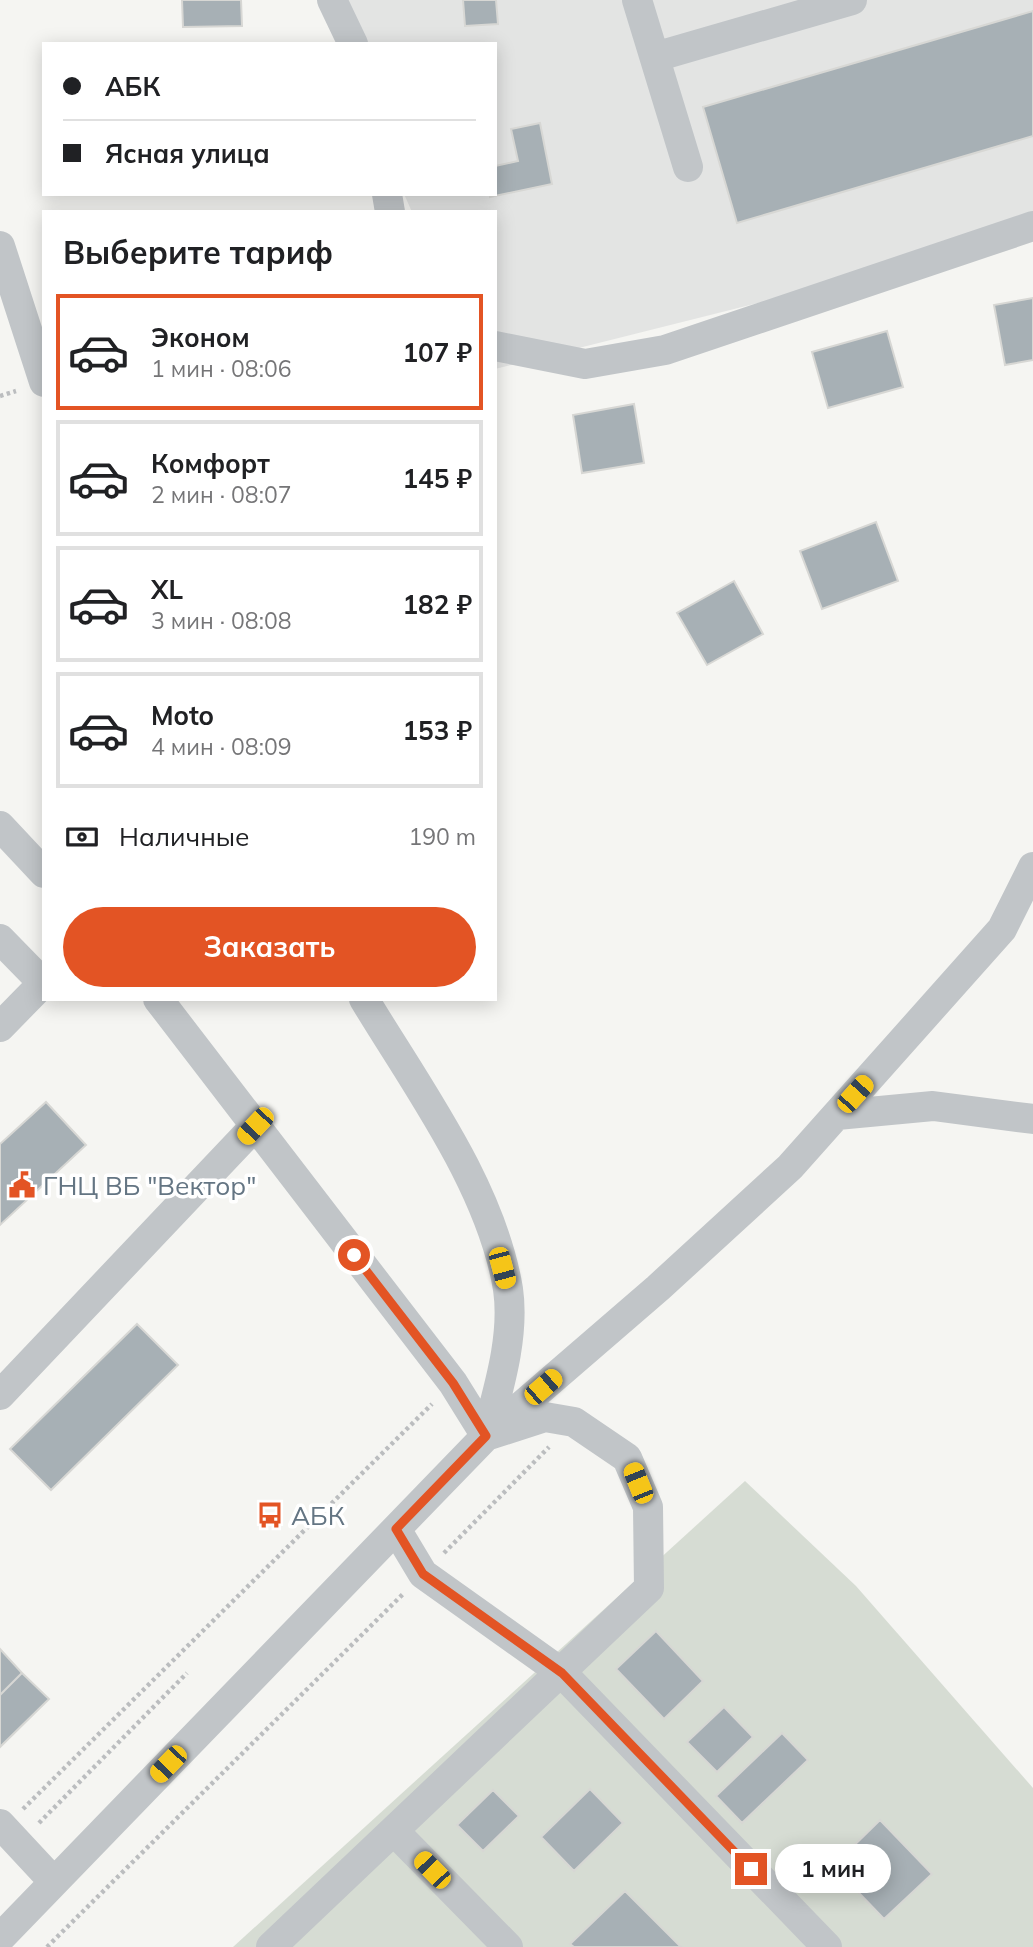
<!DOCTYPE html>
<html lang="ru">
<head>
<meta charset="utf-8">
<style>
  :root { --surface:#fff; --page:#f2f2f2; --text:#202124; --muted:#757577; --line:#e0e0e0; --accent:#e35424 }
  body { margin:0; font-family:Mulish,sans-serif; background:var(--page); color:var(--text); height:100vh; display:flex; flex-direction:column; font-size:26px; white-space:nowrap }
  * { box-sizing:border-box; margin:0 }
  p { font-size:23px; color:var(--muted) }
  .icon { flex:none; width:38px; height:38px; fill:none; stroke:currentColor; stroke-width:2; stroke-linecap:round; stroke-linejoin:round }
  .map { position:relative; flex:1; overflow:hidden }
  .side { position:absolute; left:42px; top:210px; width:455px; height:791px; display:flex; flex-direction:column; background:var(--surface); border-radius:0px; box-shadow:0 4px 18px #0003 }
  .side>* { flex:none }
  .guide { position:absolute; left:42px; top:42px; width:455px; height:154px; border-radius:0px; box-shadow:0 4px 18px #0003; display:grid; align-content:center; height:154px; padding:0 21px; background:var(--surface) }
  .end { position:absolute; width:32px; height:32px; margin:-16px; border:9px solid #e35424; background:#fff; box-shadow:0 0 0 4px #fff }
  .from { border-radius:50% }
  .bubble { position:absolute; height:49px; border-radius:24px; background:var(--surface); box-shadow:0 4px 18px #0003; font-size:23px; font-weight:700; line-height:49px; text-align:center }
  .car { position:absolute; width:21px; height:42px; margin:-21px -10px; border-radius:9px; box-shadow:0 0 5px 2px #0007; background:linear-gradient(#f5c518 24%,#345 0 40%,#f5c518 0 76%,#345 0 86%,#f5c518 0) }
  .guide b { display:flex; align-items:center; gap:24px; height:66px; font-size:26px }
  .guide b+b { border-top:2px solid var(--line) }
  .guide i { width:18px; height:18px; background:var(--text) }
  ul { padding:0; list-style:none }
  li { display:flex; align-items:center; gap:21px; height:116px; margin:0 14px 10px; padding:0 7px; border:4px solid var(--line); border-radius:0px }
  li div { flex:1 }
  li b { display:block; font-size:26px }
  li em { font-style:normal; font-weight:700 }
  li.active { border-color:var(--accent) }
  li>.icon { width:63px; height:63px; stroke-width:1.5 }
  h2 { padding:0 21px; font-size:32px; line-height:84px }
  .pay { display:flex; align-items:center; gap:18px; height:77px; padding:0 21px; font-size:26px }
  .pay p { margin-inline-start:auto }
  .action { display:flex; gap:14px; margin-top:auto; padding:14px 21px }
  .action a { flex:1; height:80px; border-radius:42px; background:var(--accent); color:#fff; font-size:28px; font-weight:700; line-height:80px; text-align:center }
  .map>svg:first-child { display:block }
  .built { fill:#e3e4e3 }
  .green { fill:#d6dcd3 }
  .building { fill:#a7b0b5; stroke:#d7d7d4; stroke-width:2 }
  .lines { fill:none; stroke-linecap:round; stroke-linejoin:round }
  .path { stroke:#bbbdbf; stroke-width:4.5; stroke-dasharray:3.5 3.5; stroke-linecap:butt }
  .minor { stroke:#c1c5c8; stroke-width:30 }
  .route { stroke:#e35424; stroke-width:9 }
  .labels { text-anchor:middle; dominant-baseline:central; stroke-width:7; stroke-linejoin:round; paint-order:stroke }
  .poi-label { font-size:26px; fill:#647583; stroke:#fff; text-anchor:start }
</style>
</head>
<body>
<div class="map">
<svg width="1033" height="1947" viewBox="0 0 1033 1947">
  <rect width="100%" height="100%" fill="#f5f5f2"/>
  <!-- built -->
  <path class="built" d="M318,0H1033V234L495,369V212H412L404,194H495V44H338Z"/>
  <!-- green -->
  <path class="green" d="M745,1481L856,1586L1033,1788V1947H233Z"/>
  <!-- building -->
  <path class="building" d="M182,0H241L242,26L183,27Z
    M463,0H496L498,24L465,26Z
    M1033,11V136L737,223L703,107Z
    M540,123L552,184L490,197V194H495V166L518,161L511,129Z
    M1033,298V360L1005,365L994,305Z
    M887,331L903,387L828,408L812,352Z
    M634,404L644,463L582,473L573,415Z
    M876,522L898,581L822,609L800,551Z
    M734,581L763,634L707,665L677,613Z
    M46,1102L86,1145L0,1225V1144Z
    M137,1324L178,1365L51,1490L10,1449Z
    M656,1631L703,1681L664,1719L616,1669Z
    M0,1649L22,1673L0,1695Z
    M22,1673L49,1699L0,1747V1695Z
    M724,1707L753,1737L717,1772L687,1742Z
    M782,1733L808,1760L742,1823L716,1796Z
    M590,1789L623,1823L574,1871L541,1837Z
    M493,1790L519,1816L483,1851L457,1825Z
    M880,1820L932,1874L884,1919L833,1866Z
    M625,1891L681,1947H574L570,1944Z"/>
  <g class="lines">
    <!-- path -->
    <path class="path" d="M0,396L16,391
      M444,1553L549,1447
      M23,1809L432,1404
      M39,1823L187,1673
      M47,1947L403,1594"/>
    <!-- minor -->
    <path class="minor" d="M332,0L353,44
      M637,0L688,167
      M655,57L852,0
      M387,194L390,212
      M0,246L44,382
      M495,346L585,364L665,350L1033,226
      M0,826L44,873
      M0,939L43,983
      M158,999L453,1383L486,1436
      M0,1027L44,982
      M837,1115L933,1106L1033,1119
      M0,1395L255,1126
      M497,1427L658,1288L790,1167L1002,929L1033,867
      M396,1529L423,1574L562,1673L827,1947
      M0,1824L54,1882
      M394,1831L508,1947
      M0,1938L486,1436C498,1390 515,1337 508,1289C491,1186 417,1087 364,999
      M271,1947L649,1588L648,1507L627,1458L574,1422L545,1417L486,1436"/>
  </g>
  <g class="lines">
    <!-- route -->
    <path class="route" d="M354,1255L453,1383L486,1436L396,1529L423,1574L562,1673L751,1869"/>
  </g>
  <!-- icons -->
  <defs>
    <g id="civic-bare" transform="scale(2.1)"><path d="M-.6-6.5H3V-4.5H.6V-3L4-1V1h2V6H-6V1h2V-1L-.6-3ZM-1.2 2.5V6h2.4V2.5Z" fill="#e35424" stroke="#fff" stroke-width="2.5" paint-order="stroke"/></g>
    <g id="bus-bare" transform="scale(2.1)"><path d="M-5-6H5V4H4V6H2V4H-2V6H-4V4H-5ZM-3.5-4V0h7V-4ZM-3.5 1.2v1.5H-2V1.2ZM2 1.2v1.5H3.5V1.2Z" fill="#e35424" stroke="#fff" stroke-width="2.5" paint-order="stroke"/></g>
  </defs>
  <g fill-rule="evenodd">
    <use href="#civic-bare" x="22" y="1185"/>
    <use href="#bus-bare" x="270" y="1515"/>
  </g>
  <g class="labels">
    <!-- poi labels -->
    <g class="poi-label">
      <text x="43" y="1185">ГНЦ ВБ "Вектор"</text>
      <text x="291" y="1515">АБК</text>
    </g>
  </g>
</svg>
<i class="end from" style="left:354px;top:1255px"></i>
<i class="end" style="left:751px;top:1869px"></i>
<div class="bubble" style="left:775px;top:1844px;width:116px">1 мин</div>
<i class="car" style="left:855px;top:1094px;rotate:42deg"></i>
<i class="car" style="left:255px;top:1126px;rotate:223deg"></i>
<i class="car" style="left:502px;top:1268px;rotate:165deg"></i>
<i class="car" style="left:543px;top:1387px;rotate:49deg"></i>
<i class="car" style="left:638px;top:1483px;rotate:338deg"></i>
<i class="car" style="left:168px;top:1764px;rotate:224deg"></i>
<i class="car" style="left:432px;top:1870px;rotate:316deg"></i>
<div class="guide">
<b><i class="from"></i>АБК</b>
<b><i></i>Ясная улица</b>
</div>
<section class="side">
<h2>Выберите тариф</h2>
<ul>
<li class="active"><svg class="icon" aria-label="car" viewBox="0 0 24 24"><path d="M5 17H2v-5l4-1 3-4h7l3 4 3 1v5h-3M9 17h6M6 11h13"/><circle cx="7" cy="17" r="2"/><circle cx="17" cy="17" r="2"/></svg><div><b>Эконом</b><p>1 мин · 08:06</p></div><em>107 ₽</em></li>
<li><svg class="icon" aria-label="car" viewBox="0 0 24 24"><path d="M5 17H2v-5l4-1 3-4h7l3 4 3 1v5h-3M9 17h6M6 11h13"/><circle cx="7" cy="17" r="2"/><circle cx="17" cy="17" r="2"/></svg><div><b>Комфорт</b><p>2 мин · 08:07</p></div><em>145 ₽</em></li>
<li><svg class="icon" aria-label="car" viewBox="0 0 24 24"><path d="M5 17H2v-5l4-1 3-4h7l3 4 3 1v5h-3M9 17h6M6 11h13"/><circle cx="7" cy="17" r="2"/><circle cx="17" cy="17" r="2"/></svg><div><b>XL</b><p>3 мин · 08:08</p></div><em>182 ₽</em></li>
<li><svg class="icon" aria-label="car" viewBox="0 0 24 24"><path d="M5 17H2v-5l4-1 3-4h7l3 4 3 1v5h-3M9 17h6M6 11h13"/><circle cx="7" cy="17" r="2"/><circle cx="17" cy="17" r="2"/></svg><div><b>Moto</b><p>4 мин · 08:09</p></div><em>153 ₽</em></li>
</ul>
<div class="pay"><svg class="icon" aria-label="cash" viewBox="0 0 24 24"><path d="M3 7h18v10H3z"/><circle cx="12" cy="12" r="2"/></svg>Наличные<p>190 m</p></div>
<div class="action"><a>Заказать</a></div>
</section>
</div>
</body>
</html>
